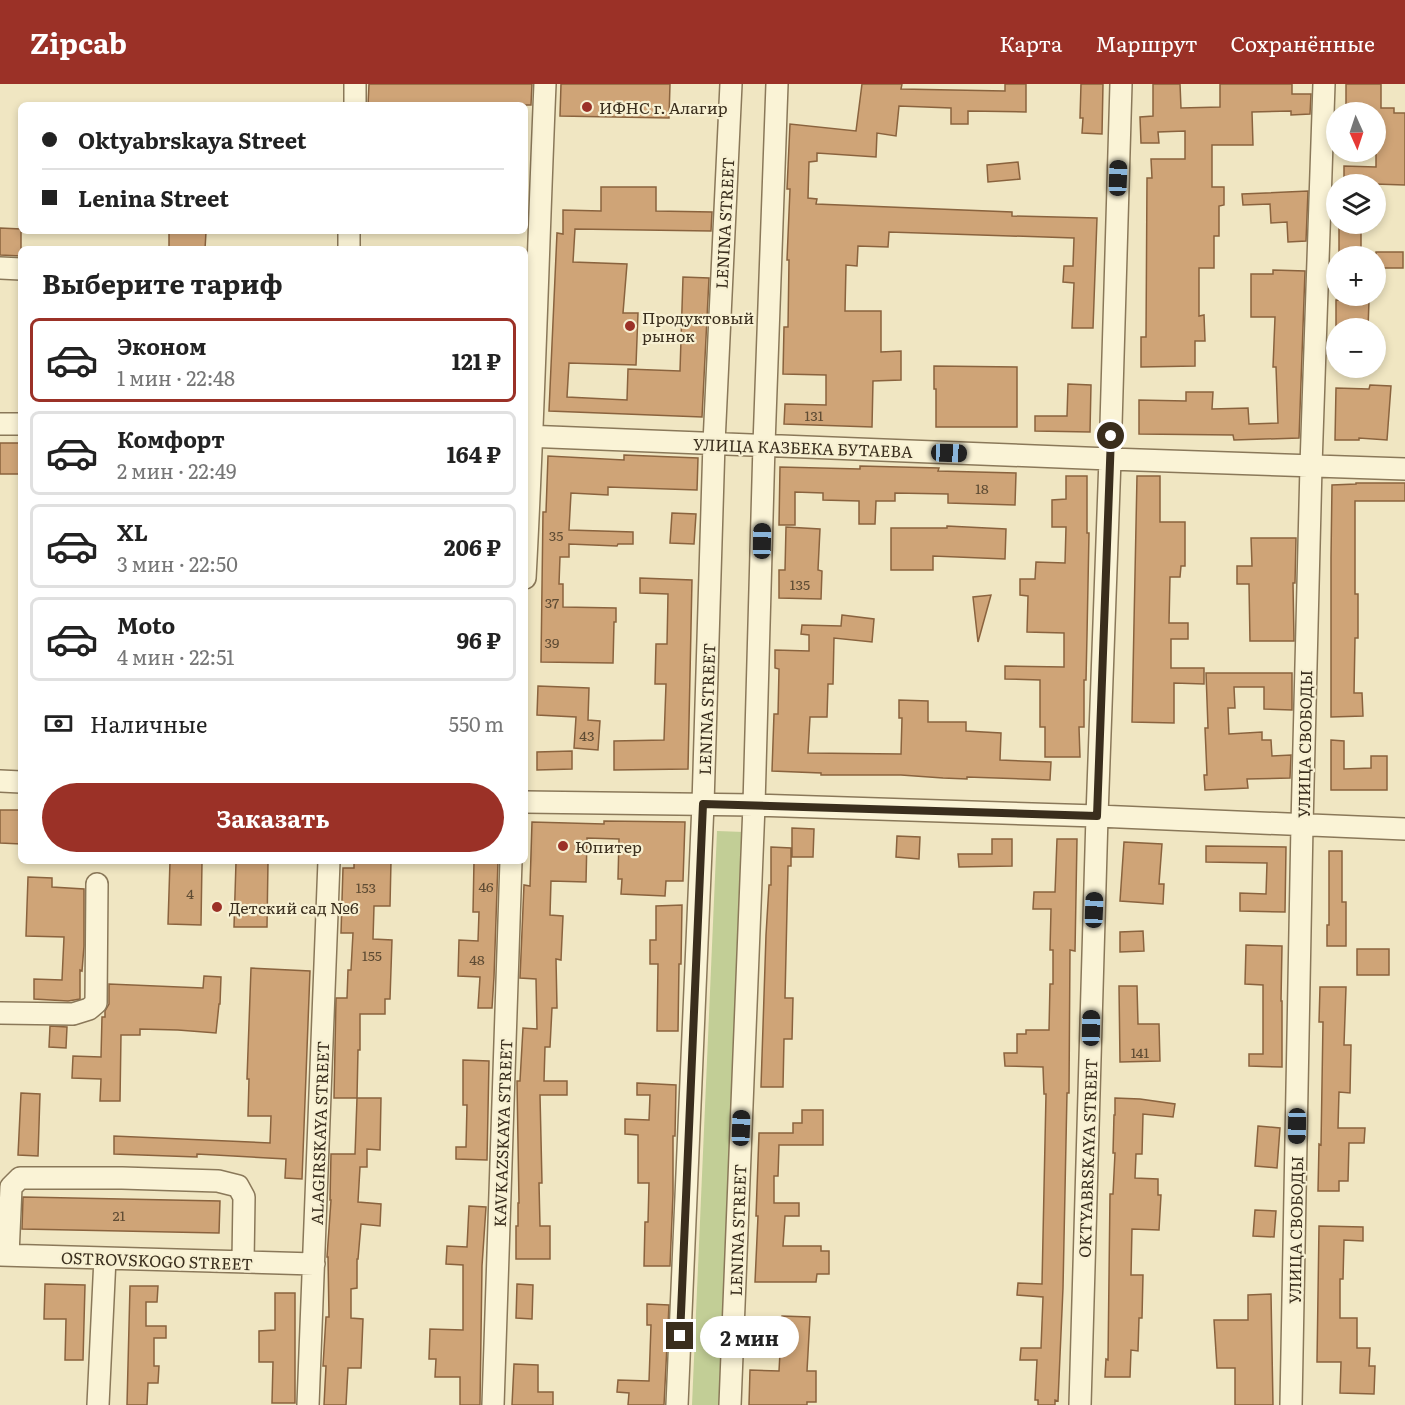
<!DOCTYPE html>
<html lang="ru">
<head>
<meta charset="utf-8">
<style>
  :root { --surface:#fff; --page:#f2f2f2; --text:#222; --muted:#767676; --line:#e0e0e0; --accent:#9b3127 }
  body { margin:0; font-family:Literata,serif; background:var(--page); color:var(--text); height:100vh; display:flex; flex-direction:column; font-size:22px; white-space:nowrap }
  * { box-sizing:border-box; margin:0 }
  p { font-size:20px; color:var(--muted) }
  .icon { flex:none; width:33px; height:33px; fill:none; stroke:currentColor; stroke-width:2; stroke-linecap:round; stroke-linejoin:round }
  .map { position:relative; flex:1; overflow:hidden }
  .panel { position:absolute; left:18px; top:162px; width:510px; height:618px; display:flex; flex-direction:column; background:var(--surface); border-radius:9px; box-shadow:0 3px 9px #0003 }
  .panel>* { flex:none }
  .hud { position:absolute; left:18px; top:18px; width:510px; height:132px; border-radius:9px; box-shadow:0 3px 9px #0003; display:grid; align-content:center; height:132px; padding:0 24px; background:var(--surface) }
  .needle { width:39px; rotate:177deg }
  .tools { position:absolute; left:1326px; top:18px; display:grid; gap:12px }
  .tools a { display:grid; place-items:center; width:60px; height:60px; border-radius:50%; background:var(--surface); box-shadow:0 3px 9px #0003; font-size:30px }
  .end { position:absolute; width:27px; height:27px; margin:-14px; border:8px solid #3a2e1d; background:#fff; box-shadow:0 0 0 3px #fff }
  .from { border-radius:50% }
  .bubble { position:absolute; height:42px; border-radius:21px; background:var(--surface); box-shadow:0 3px 9px #0003; font-size:20px; font-weight:700; line-height:42px; text-align:center }
  .car { position:absolute; width:18px; height:36px; margin:-18px -9px; border-radius:8px; box-shadow:0 0 4px 2px #0007; background:linear-gradient(#222 24%,#8ab4d8 0 40%,#222 0 76%,#8ab4d8 0 86%,#222 0) }
  .hud b { display:flex; align-items:center; gap:21px; height:57px; font-size:22px }
  .hud b+b { border-top:2px solid var(--line) }
  .hud i { width:15px; height:15px; background:var(--text) }
  ul { padding:0; list-style:none }
  li { display:flex; align-items:center; gap:18px; height:84px; margin:0 12px 9px; padding:0 12px; border:3px solid var(--line); border-radius:9px }
  li div { flex:1 }
  li b { display:block; font-size:22px }
  li em { font-style:normal; font-weight:700 }
  li.on { border-color:var(--accent) }
  li>.icon { width:54px; height:54px; stroke-width:1.5 }
  h2 { padding:0 24px; font-size:27px; line-height:72px }
  .pay { display:flex; align-items:center; gap:15px; height:66px; padding:0 24px; font-size:22px }
  .pay p { margin-inline-start:auto }
  .cta { display:flex; gap:12px; margin-top:auto; padding:12px 24px }
  .cta a { flex:1; height:69px; border-radius:36px; background:var(--accent); color:#fff; font-size:24px; font-weight:700; line-height:69px; text-align:center }
  header { display:flex; align-items:center; gap:36px; box-sizing:border-box; height:84px; padding:0 30px; background:var(--accent); color:#fff }
  header strong { font-size:28px }
  nav { display:flex; gap:33px; margin-inline-start:auto; font-size:21px }
  .map>svg:first-child { display:block }
  .green { fill:#c2ce96 }
  .building { fill:#cfa477; stroke:#8a633e; stroke-width:1.5 }
  .lines { fill:none; stroke-linecap:round; stroke-linejoin:round }
  .minor-casing { stroke:#8a7859; stroke-width:24 }
  .minor { stroke:#faf3d6; stroke-width:21 }
  .route { stroke:#3a2e1d; stroke-width:8 }
  .poi-dot { fill:#9b3127; stroke:#f7f0d2; stroke-width:2 }
  .labels { text-anchor:middle; dominant-baseline:central; stroke-width:4.5; stroke-linejoin:round; paint-order:stroke }
  .number-label { font-size:14px; fill:#5f4c34 }
  .poi-label { font-size:16px; fill:#3a2e1d; stroke:#f7f0d2; text-anchor:start }
  .street-label { font-size:16px; fill:#3a2e1d; stroke:#f7f0d2 }
</style>
</head>
<body>
<header>
<strong>Zipcab</strong>
<nav><a>Карта</a><a>Маршрут</a><a>Сохранённые</a></nav>
</header>
<div class="map">
<svg width="1405" height="1321" viewBox="0 0 1405 1321">
  <rect width="100%" height="100%" fill="#f0e6c2"/>
  <!-- green -->
  <path class="green" d="M717,747L744,748L720,1321H692Z"/>
  <!-- building -->
  <path class="building" d="M369,0H532L531,21H368Z
    M561,0H670L669,34L560,32Z
    M862,0H902L901,5L1005,7V0H1026V28L968,27V40H951V24L899,22L896,52L877,49L876,73L817,69V77L809,78L808,114L817,115L816,120L1012,128V132L1097,134L1093,244H1072L1074,199L1063,198L1064,182H1073L1074,154L889,148L888,163L858,162L857,182L846,181L845,227H881V268L901,267V296L873,297L872,343L784,340L785,320L826,321V291L783,290L784,243H788L789,176H787L790,105H787L790,40L856,47Z
    M1081,0H1103L1102,50L1082,49L1083,34H1080Z
    M1153,0H1180L1181,24L1220,23V0H1292V10H1311L1310,30L1291,31V27L1252,28L1253,61H1212V103H1224V121L1219,122V152H1214V184H1199V232L1204,231L1205,257H1195V282L1141,283V253H1146L1147,94H1152L1151,75H1185V47L1158,48L1159,59H1141L1140,33L1153,32Z
    M1346,0H1381V24H1394V29H1405V101L1344,99V82L1376,83V28H1346Z
    M1018,78L1020,95L988,98L987,81Z
    M601,103H656V127L712,128L711,147L575,145L573,178L627,180L623,229H638L636,281L569,279L567,313L627,316L628,285L680,287L683,193L709,194L702,333L549,327L557,149L563,150V126L601,127Z
    M1308,107L1306,157L1288,158L1287,138L1271,139L1270,120L1243,121L1242,110Z
    M1339,140H1361V172H1339Z
    M0,144L21,145V172L0,171Z
    M169,147L206,148L205,165H169Z
    M1376,168H1403V184H1376Z
    M1273,186L1305,187L1299,354L1234,356L1233,351L1139,350V316L1186,317V308H1213L1212,325L1248,324L1249,340L1278,339L1276,283H1273L1275,233H1251V190H1273Z
    M1336,216L1369,217L1368,244H1336Z
    M934,282L1017,283V343H936V305H934Z
    M1068,300L1091,301L1090,348L1035,347V332H1067Z
    M1370,301L1391,302L1387,356L1359,354V356H1335L1336,304L1369,305Z
    M0,359H21V390H0Z
    M624,371L698,374L697,406L608,403V411L571,409L569,446L633,448V460H618L617,462L569,460V473H560L559,500H563V523L616,524V538H614L613,579L541,578L543,428H546L548,372L624,376Z
    M860,382L939,384L938,387L1016,389L1015,421L948,419V410L895,409V417H876L875,440H859V417L823,416V409L795,408V441H779L780,383L860,385Z
    M1066,392H1087V449H1089L1087,551L1086,596H1084V643H1079L1080,673H1045V643H1040V596L1005,595V582L1064,583V549L1027,548L1028,512L1020,511V495H1035L1036,478L1065,479L1066,443H1052V416L1066,415Z
    M1137,392H1160V438H1185V482H1181L1180,493H1170L1169,539H1188V555H1171V584H1204V600L1174,599V639L1132,638Z
    M1356,399H1405V417H1355V510H1358V554H1355L1354,609H1362L1363,632L1331,633V474L1332,401L1356,400Z
    M672,429L696,430L694,460L670,459Z
    M947,442L1006,445L1005,475L933,472V486H891V444H947Z
    M786,443L820,445L818,486L822,487L821,515L779,514V486H785Z
    M1251,454H1296L1295,499H1293L1294,557H1250L1249,500H1237V482H1252Z
    M640,494L692,496L688,685L614,686V657L664,656L666,600H655L656,560H667L668,510L640,509Z
    M991,511L978,558L973,513Z
    M842,531L874,535L872,558L834,554L833,600H828L827,633H810L808,669L901,670L902,634H899V616L928,617V638H966V647L1001,649L1000,676L1051,678L1050,696L967,693V695L943,694L901,691H821V689L772,687L774,630H778L779,585L775,584V566L809,567V551L801,550L802,541L841,542Z
    M1206,589H1292V626L1264,625V603H1234L1235,624H1228L1229,650L1262,648V656H1271L1272,672L1291,671L1290,694L1247,695L1248,704L1205,706L1204,691H1207L1205,644H1208Z
    M538,602L589,604L588,636L600,637L598,666L574,664L576,633L537,631Z
    M1331,656L1344,657V685L1371,684V672H1387V706H1331Z
    M572,667V685L537,686V668Z
    M0,726H21V760L0,759Z
    M604,737L685,738L683,797H666L665,812L621,810L622,795H618L619,755L587,754L586,798L551,797L550,831L563,832L561,876L556,875L557,924H552L550,963H545L544,997H567V1011H540L542,1099H539L540,1142H550V1175H516V1142H518V1119H519L517,997H520L523,944L537,945L536,895L520,894L524,801L530,802L532,738L604,740Z
    M792,744L814,745L813,773H792Z
    M897,752L920,753L919,775L896,773Z
    M992,755H1012V782L959,783L958,770H992Z
    M1057,755H1077L1075,867L1070,866L1069,1009H1067L1063,1204L1058,1317L1055,1316V1321H1038V1316H1035L1037,1276H1020L1021,1264H1041L1043,1213L1017,1211L1018,1199L1042,1200L1046,1010H1044L1043,983L1005,982L1004,969H1017V950H1026V946H1049L1050,900H1053V866H1050L1051,825H1033L1034,808H1055Z
    M1124,758L1162,760L1159,800H1164L1163,820L1120,817Z
    M1206,762L1286,763L1285,828L1240,827V809L1266,810L1267,779L1206,778Z
    M771,763L791,764V782H788L785,914H793L792,955H784L783,1003H761L766,851L769,801H771Z
    M1329,767H1342V818H1346V862H1327V841H1329Z
    M170,777L202,778L201,841L168,840Z
    M354,777H391L390,822H374L373,855L392,856L390,915H385V930H360V966H358L357,1014H334L336,914H347L348,886H351L353,849H341L343,784H354Z
    M474,777H498L494,893L492,924H478L480,893L458,892L459,856L478,857L479,828H473Z
    M236,778H268L267,843H234Z
    M28,793L52,794V803L84,805V862L82,887L80,886V915L68,917L34,915V895L62,896L64,853L26,852Z
    M682,821L681,880H679L678,947H657L658,880H650V856H656V822Z
    M1143,847L1144,867L1120,868V848Z
    M1246,861L1282,862L1281,917H1282V983L1249,982V970H1263V901L1245,900Z
    M1357,865H1389V891H1357Z
    M251,884L310,887L302,1095L285,1094L286,1075L197,1070V1073L114,1070V1052L270,1059L271,1032H248L249,995H247Z
    M204,892L221,893L220,920H219L216,949L178,946L140,945V951H121L120,1017H100L101,995L72,994L73,972L101,973L102,933H105V927L109,920V900L203,904Z
    M1119,902H1137L1138,940H1159L1160,977L1120,978Z
    M1320,903H1346L1344,961H1351L1350,1009L1339,1008L1338,1044H1365L1364,1059H1349L1348,1097H1339V1107H1318L1319,1060L1321,1061L1322,1000L1323,938H1319Z
    M50,942L67,943L66,964L49,963Z
    M463,976L489,977L487,1076L456,1075V1063H466L467,1021H463Z
    M637,999L676,1001L675,1052H673V1110L670,1182H644L645,1138H648L649,1099H638V1051L625,1050V1035L649,1036L650,1011H637Z
    M21,1009L40,1010L38,1072L18,1071Z
    M357,1014H381L380,1066L367,1065V1083H360L358,1118L381,1120L380,1142L361,1140L358,1175H357V1204L351,1205V1234L363,1235L361,1284H348L346,1321H324L326,1282H323L326,1233H329L328,1173H327L331,1116H330L331,1070H355Z
    M1115,1014L1140,1015L1175,1020L1173,1033L1143,1030L1142,1070H1136L1135,1094L1158,1095V1111H1161L1159,1146L1132,1145L1131,1191H1143L1142,1234H1139L1138,1267L1131,1266L1130,1293H1105L1106,1275L1108,1276L1110,1110H1113L1115,1069H1113L1114,1031H1115Z
    M802,1026H823V1061H779L778,1092H774V1119H799V1132H785L783,1162H821V1167H829V1190H817L816,1198H755L758,1132H756L759,1049H793V1039H802Z
    M1258,1042L1280,1044L1277,1084L1255,1082Z
    M23,1113L220,1117L219,1149L22,1145Z
    M469,1122L486,1123L482,1182L480,1321H460V1293H435L436,1275H429L430,1245L463,1246V1181L446,1180L447,1162L467,1163Z
    M1255,1126L1276,1127L1274,1153L1253,1152Z
    M1319,1142L1363,1143V1157L1344,1156L1343,1195H1340V1234H1357V1264H1370L1369,1282H1375L1374,1310L1340,1309L1341,1278H1317Z
    M45,1200L85,1201L83,1276H65L66,1235H44Z
    M517,1200L533,1201L532,1235L516,1234Z
    M130,1202H158L157,1218H146V1242H166V1254H154V1282H159L158,1299H148L147,1321H127Z
    M275,1209H295V1319H272L273,1278H259V1247L275,1246Z
    M1271,1210L1273,1321H1235V1284H1217L1214,1236H1248V1211Z
    M647,1220L669,1221L664,1321H628L629,1309L617,1308L618,1296L649,1297L651,1241H647Z
    M782,1232L810,1233L807,1287H816V1318H807V1321H749L750,1286L779,1287Z
    M514,1280L538,1281V1308H553V1321H512Z"/>
  <g class="lines">
    <!-- minor casing -->
    <g class="minor-casing">
      <path id="minor" d="M355,21V0
        M349,165V147
        M0,184L21,185
        M0,340H21
        M525,352L1110,375L1405,385
        M525,494C534,330 538,165 545,0
        M0,697L21,698
        M525,718L754,721L1097,732L1405,745
        M0,929L73,930L89,925L96,919L97,800
        M0,1171L314,1180
        M8,1171L11,1103L20,1094H122L218,1097L238,1102L244,1113L243,1178
        M98,1321L105,1174
        M308,1321L329,777
        M493,1321L511,777
        M677,1321L703,720L714,359L731,0
        M730,1321L754,721L764,361L777,0
        M1080,1321L1097,732L1110,375L1121,0
        M1291,1321L1302,741L1311,382L1324,0"/>
    </g>
    <!-- minor -->
    <use href="#minor" class="minor"/>
  </g>
  <g class="lines">
    <!-- route -->
    <path class="route" d="M680,1252L703,720L1097,732L1111,352"/>
  </g>
  <!-- markers -->
  <g class="poi-dot">
    <circle cx="587" cy="23" r="6"/>
    <circle cx="630" cy="242" r="6"/>
    <circle cx="563" cy="762" r="6"/>
    <circle cx="217" cy="823" r="6"/>
  </g>
  <g class="labels">
    <!-- number labels -->
    <g class="number-label">
      <text x="814" y="331">131</text>
      <text x="982" y="404">18</text>
      <text x="556" y="451">35</text>
      <text x="800" y="500">135</text>
      <text x="552" y="518">37</text>
      <text x="552" y="558">39</text>
      <text x="587" y="651">43</text>
      <text x="486" y="802">46</text>
      <text x="366" y="803">153</text>
      <text x="190" y="809">4</text>
      <text x="372" y="871">155</text>
      <text x="477" y="875">48</text>
      <text x="1140" y="968">141</text>
      <text x="119" y="1131">21</text>
    </g>
    <!-- poi labels -->
    <g class="poi-label">
      <text x="599" y="23">ИФНС г. Алагир</text>
      <text x="642" y="233">Продуктовый<tspan x="642" dy="18">рынок</tspan></text>
      <text x="575" y="762">Юпитер</text>
      <text x="229" y="823">Детский сад №6</text>
    </g>
    <!-- street labels -->
    <g class="street-label">
      <text transform="translate(724 139) rotate(-87)">LENINA STREET</text>
      <text transform="translate(803 363) rotate(2)">УЛИЦА КАЗБЕКА БУТАЕВА</text>
      <text transform="translate(706 625) rotate(-88)">LENINA STREET</text>
      <text transform="translate(1304 660) rotate(-89)">УЛИЦА СВОБОДЫ</text>
      <text transform="translate(319 1049) rotate(-88)">ALAGIRSKAYA STREET</text>
      <text transform="translate(502 1049) rotate(-88)">KAVKAZSKAYA STREET</text>
      <text transform="translate(1087 1074) rotate(-88)">OKTYABRSKAYA STREET</text>
      <text transform="translate(737 1146) rotate(-88)">LENINA STREET</text>
      <text transform="translate(1295 1146) rotate(-89)">УЛИЦА СВОБОДЫ</text>
      <text transform="translate(157 1176) rotate(2)">OSTROVSKOGO STREET</text>
    </g>
  </g>
</svg>
<div class="tools">
<a><svg class="needle" viewBox="-14 -14 28 28"><path d="M0-13l5 13h-10z" fill="#e53935"/><path d="M0 13l5-13h-10z" fill="#767676"/></svg></a>
<a><svg class="icon" aria-label="layers" viewBox="0 0 24 24"><path d="M12 4l9 5-9 5-9-5zM3 14l9 5 9-5"/></svg></a>
<a>+</a>
<a>−</a>
</div>
<i class="end from" style="left:1111px;top:352px"></i>
<i class="end" style="left:680px;top:1252px"></i>
<div class="bubble" style="left:700px;top:1232px;width:99px">2 мин</div>
<i class="car" style="left:1118px;top:94px;rotate:2deg"></i>
<i class="car" style="left:949px;top:369px;rotate:92deg"></i>
<i class="car" style="left:762px;top:457px;rotate:1deg"></i>
<i class="car" style="left:1094px;top:826px;rotate:2deg"></i>
<i class="car" style="left:1091px;top:944px;rotate:1deg"></i>
<i class="car" style="left:1297px;top:1042px;rotate:181deg"></i>
<i class="car" style="left:741px;top:1044px;rotate:2deg"></i>
<div class="hud">
<b><i class="from"></i>Oktyabrskaya Street</b>
<b><i></i>Lenina Street</b>
</div>
<section class="panel">
<h2>Выберите тариф</h2>
<ul>
<li class="on"><svg class="icon" aria-label="car" viewBox="0 0 24 24"><path d="M5 17H2v-5l4-1 3-4h7l3 4 3 1v5h-3M9 17h6M6 11h13"/><circle cx="7" cy="17" r="2"/><circle cx="17" cy="17" r="2"/></svg><div><b>Эконом</b><p>1 мин · 22:48</p></div><em>121 ₽</em></li>
<li><svg class="icon" aria-label="car" viewBox="0 0 24 24"><path d="M5 17H2v-5l4-1 3-4h7l3 4 3 1v5h-3M9 17h6M6 11h13"/><circle cx="7" cy="17" r="2"/><circle cx="17" cy="17" r="2"/></svg><div><b>Комфорт</b><p>2 мин · 22:49</p></div><em>164 ₽</em></li>
<li><svg class="icon" aria-label="car" viewBox="0 0 24 24"><path d="M5 17H2v-5l4-1 3-4h7l3 4 3 1v5h-3M9 17h6M6 11h13"/><circle cx="7" cy="17" r="2"/><circle cx="17" cy="17" r="2"/></svg><div><b>XL</b><p>3 мин · 22:50</p></div><em>206 ₽</em></li>
<li><svg class="icon" aria-label="car" viewBox="0 0 24 24"><path d="M5 17H2v-5l4-1 3-4h7l3 4 3 1v5h-3M9 17h6M6 11h13"/><circle cx="7" cy="17" r="2"/><circle cx="17" cy="17" r="2"/></svg><div><b>Moto</b><p>4 мин · 22:51</p></div><em>96 ₽</em></li>
</ul>
<div class="pay"><svg class="icon" aria-label="cash" viewBox="0 0 24 24"><path d="M3 7h18v10H3z"/><circle cx="12" cy="12" r="2"/></svg>Наличные<p>550 m</p></div>
<div class="cta"><a>Заказать</a></div>
</section>
</div>
</body>
</html>
